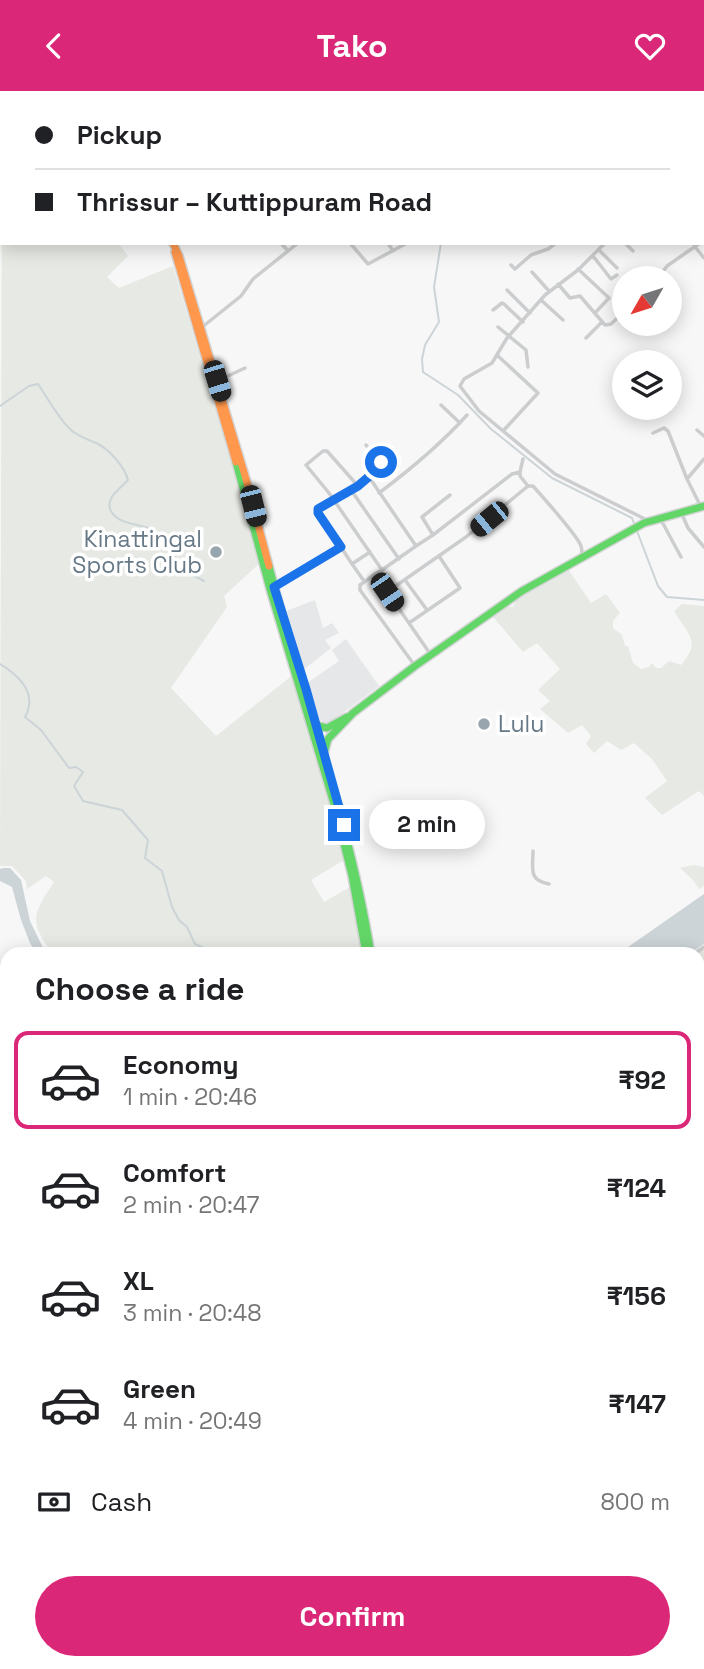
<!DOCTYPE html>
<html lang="en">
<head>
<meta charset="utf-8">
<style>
  :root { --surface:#fff; --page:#f6f6f6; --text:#202124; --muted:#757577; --line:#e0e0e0; --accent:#db2777 }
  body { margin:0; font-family:"Space Grotesk",sans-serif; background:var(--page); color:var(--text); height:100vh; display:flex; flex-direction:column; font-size:26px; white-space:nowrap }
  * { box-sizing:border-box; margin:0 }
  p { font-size:23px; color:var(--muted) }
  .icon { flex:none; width:38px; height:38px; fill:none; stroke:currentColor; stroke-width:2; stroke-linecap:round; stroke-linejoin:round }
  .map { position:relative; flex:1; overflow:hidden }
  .side { position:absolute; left:0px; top:856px; width:705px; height:723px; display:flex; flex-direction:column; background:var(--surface); border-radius:21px 21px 0 0; box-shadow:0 4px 18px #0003 }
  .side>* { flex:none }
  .banner { position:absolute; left:0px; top:0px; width:705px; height:154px; box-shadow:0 4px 18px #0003; display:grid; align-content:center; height:154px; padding:0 35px; background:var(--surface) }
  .needle { width:46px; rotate:231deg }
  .tools { position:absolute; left:612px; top:175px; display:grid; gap:14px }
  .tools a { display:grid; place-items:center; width:70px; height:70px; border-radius:50%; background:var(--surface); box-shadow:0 4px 18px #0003; font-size:35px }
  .end { position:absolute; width:32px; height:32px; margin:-16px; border:9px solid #1a73e8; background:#fff; box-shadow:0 0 0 4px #fff }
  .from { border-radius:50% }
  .bubble { position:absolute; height:49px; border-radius:24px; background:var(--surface); box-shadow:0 4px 18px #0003; font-size:23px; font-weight:600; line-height:49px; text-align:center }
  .car { position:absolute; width:21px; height:42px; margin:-21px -10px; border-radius:9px; box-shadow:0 0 5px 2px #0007; background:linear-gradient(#222 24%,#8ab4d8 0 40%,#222 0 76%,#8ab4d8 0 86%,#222 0) }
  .banner b { display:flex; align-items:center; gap:24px; height:66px; font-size:26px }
  .banner b+b { border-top:2px solid var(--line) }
  .banner i { width:18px; height:18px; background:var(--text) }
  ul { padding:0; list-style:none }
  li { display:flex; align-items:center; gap:21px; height:98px; margin:0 14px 10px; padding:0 21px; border:4px solid transparent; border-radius:14px }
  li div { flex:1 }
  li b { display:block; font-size:26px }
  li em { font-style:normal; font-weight:600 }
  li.selected { border-color:var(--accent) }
  li>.icon { width:63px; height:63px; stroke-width:1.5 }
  h2 { padding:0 35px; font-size:32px; line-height:84px }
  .pay { display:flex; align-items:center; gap:18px; height:77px; padding:0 35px; font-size:26px }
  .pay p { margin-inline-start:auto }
  .button { display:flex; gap:14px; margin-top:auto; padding:14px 35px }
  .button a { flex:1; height:80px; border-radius:42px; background:var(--accent); color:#fff; font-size:28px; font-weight:600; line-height:80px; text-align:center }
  header { display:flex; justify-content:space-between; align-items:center; height:91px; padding:0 35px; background:var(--accent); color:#fff; font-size:32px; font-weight:600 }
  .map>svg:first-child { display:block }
  .built { fill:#e6e7e8 }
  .green { fill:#e6e9e4 }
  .water { fill:#ccd4d7 }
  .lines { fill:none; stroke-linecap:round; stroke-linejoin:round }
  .stream { stroke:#ccd4d7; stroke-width:2 }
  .fast-casing { stroke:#d3d4d5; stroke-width:10 }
  .slow-casing { stroke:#d3d4d5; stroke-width:10 }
  .street { stroke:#cccdce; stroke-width:3.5 }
  .fast { stroke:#63d668; stroke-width:7 }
  .slow { stroke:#ff974d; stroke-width:7 }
  .route { stroke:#1a73e8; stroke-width:9 }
  .poi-dot { fill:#99a5ae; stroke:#fff; stroke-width:2.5 }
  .labels { text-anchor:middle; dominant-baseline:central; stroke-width:7; stroke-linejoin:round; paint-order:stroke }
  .poi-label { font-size:23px; fill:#677987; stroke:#fff; text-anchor:end }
</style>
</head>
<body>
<header><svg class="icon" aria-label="back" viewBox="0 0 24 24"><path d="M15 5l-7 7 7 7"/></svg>Tako<svg class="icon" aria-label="heart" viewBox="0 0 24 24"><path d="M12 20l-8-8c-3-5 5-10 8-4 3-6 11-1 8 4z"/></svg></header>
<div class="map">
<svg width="704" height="1578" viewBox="0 0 704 1578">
  <rect width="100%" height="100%" fill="#f7f7f7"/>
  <!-- built -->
  <path class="built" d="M315,509L323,537L332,532L339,542L325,549L331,557L303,579L286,520Z
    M346,548L379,595L327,634L319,629L307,592L339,570L332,559Z"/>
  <!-- green -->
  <path class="green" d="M2,55V152H118L128,165L107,186L119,197L173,175L261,471L224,505L227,516L171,597L216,645L294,583L346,768L311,789L324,811L352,795L363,863H53C28,830 33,823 54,791L46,785L27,798L26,790L12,775H0Z
    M568,478L591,512L606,503L620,522L613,530V537L622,544L625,555H628L633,572L641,578L649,576L652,572L656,577H661L669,570L681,574C702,550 688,544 674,520L682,513L704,515V705L699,700L662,724L645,707L667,690L652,668L634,652L621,659L607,650L594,662L586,653L591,645L582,634L568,642L540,618L550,610L538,599L560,578L537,552L523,561L493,526L507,515L513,516L516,509Z
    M694,774L704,776V795L699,798L693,789L680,777Z
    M704,858V1100L698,1099V863H696Z
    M0,1223L7,1226V1277L0,1276Z"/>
  <!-- water -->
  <path class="water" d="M3,777H10L21,789L30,830L46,863H37L30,852L21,829L12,796L0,790V778Z
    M704,803V853L689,863H618Z"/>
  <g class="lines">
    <!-- stream -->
    <path class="stream" d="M61,0L64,2
      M466,2L467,0
      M441,152L434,196L439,231L425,254L422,268L423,281L458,304L491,338L552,387L632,427L658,495L667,506L704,509
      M0,315L29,295L38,293C49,309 57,326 71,339C79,346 87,348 96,352C108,357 125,376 128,389C121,397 104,407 111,420C119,435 142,432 155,440C167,447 170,459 178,470C184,480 194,485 204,490
      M0,573C20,585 38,602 25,626L41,639L69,677L76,676L83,681L74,695L83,710L122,719L148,749L145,767L162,780L172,816L179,829L187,836L195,853L206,858L208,863"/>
    <!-- fast casing -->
    <g class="fast-casing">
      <path id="fast" d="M129,0L130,2
        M600,0L601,2
        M704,45V46
        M236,371L270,498L334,713L352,785L366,863
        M269,475C302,605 350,730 371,863
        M315,634L327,637L347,626
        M324,662L328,648L353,622L415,575L522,500L644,432L704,415
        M336,1572L339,1578
        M149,1578L165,1572
        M233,1578L238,1572
        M238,1578L243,1572"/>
    </g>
    <!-- slow casing -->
    <g class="slow-casing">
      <path id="slow" d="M173,152L179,165L246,388L269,475
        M175,161L236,371"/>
    </g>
    <!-- street -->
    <path class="street" d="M97,0L98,2
      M283,0L285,2
      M373,0L374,2
      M458,0L460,2
      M507,0L510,2
      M198,2L200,0
      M444,2L446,0
      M500,2L501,0
      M533,2L535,0
      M630,2L633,0
      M674,2L676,0
      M704,149V148
      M281,152L288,160
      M350,152L368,173L407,152
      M388,152L393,160
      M605,152L578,179L545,204L507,247L492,272L464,288L460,295L479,320L555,383L649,430
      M625,152L633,160
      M692,152L704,167
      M599,159L617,177
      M593,165L611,188L617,184
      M511,174L515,178L531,164L548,158L556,152
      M578,178L609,207L595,222
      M532,181L549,200
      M638,185L644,187
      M658,187L667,175L700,152
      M558,193L570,207L580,205L605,234L611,233L625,220
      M507,199L530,222
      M541,209L563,229
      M493,219L502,212L504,213L523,231
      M498,236L526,259L528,276
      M201,237L241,205L253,188L298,152
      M586,247L602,231
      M498,265L538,302L503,340
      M217,290L245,277
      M441,314L460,332
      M697,339L704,345
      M653,342L664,337L668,340L687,388
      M366,354L381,371L369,386
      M520,381V385L528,395
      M358,395L327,360H323L306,374L329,402L382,479L416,455
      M351,399L399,468
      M379,402C411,378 440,354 467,324
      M701,416L687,388L704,368
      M681,421L688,437L704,456
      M660,427L681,466
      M433,444L512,383L520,381L523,368
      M341,456L352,473L370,461
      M352,473L364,490
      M382,479L375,483L431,564
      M375,483L360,494V499L415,575
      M405,489L427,519
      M274,496L341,456L318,422V418L369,386L416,455L433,444L422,426L450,404
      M387,501L466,446L528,395H533C541,404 578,446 581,455C582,458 582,462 582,466
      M409,532L460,497L439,465
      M533,760C533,778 528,789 549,793
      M694,863L704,856
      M0,915L6,911
      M0,950H7
      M0,956L7,955
      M0,1078L7,1088
      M0,1086L7,1096
      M698,1244L704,1248
      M0,1281L7,1292
      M0,1344L7,1337
      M698,1350L704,1351
      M0,1354L7,1364
      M698,1378L704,1364
      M698,1388L704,1390
      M3,1403L7,1393
      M698,1498L704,1499
      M0,1501H4L7,1497
      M0,1570L11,1578
      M28,1572L33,1578
      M114,1572L119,1578
      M23,1578L29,1573
      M376,1578L388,1574L402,1578"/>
    <!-- fast -->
    <use href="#fast" class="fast"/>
    <!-- slow -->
    <use href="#slow" class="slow"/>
  </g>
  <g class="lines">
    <!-- route -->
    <path class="route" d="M344,734L306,598L274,496L341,456L318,422V418L358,395L380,376L381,371"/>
  </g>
  <!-- markers -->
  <g class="poi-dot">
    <circle cx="216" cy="461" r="7"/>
    <circle cx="484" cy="633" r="7"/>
  </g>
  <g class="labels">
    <!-- poi labels -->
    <g class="poi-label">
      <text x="202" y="448">Kinattingal<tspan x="202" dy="26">Sports Club</tspan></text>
      <text x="498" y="633" text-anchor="start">Lulu</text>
    </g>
  </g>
</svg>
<div class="tools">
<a><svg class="needle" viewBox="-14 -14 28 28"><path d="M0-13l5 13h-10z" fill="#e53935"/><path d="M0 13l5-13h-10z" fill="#757577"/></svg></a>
<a><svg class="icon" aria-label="layers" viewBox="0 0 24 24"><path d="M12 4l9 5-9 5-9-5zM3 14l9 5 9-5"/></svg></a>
</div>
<i class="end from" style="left:381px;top:371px"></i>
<i class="end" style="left:344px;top:734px"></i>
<div class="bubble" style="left:369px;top:709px;width:116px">2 min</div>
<i class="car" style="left:217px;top:290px;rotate:163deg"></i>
<i class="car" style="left:253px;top:415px;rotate:166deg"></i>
<i class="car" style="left:489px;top:428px;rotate:231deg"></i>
<i class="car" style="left:387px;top:501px;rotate:146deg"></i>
<div class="banner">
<b><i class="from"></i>Pickup</b>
<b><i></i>Thrissur – Kuttippuram Road</b>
</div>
<section class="side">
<h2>Choose a ride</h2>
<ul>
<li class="selected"><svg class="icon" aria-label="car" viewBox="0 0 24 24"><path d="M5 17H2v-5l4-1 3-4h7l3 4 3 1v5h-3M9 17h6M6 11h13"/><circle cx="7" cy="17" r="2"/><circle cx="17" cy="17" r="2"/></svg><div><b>Economy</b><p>1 min · 20:46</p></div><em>₹92</em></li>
<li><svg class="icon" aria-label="car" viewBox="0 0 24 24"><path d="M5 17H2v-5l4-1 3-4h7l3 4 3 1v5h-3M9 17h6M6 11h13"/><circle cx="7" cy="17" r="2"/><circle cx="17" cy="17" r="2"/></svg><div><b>Comfort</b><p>2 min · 20:47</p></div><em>₹124</em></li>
<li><svg class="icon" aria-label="car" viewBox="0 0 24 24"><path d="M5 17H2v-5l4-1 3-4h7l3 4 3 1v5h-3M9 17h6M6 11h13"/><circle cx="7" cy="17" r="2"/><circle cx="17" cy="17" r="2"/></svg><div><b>XL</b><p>3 min · 20:48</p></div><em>₹156</em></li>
<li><svg class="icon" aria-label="car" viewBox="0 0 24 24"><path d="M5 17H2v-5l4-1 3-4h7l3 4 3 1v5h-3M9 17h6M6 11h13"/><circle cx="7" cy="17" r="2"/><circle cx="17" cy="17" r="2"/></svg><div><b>Green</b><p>4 min · 20:49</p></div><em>₹147</em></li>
</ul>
<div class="pay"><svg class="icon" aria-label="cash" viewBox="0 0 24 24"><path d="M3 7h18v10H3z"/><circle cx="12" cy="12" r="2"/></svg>Cash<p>800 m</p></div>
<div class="button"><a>Confirm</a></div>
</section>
</div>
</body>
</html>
